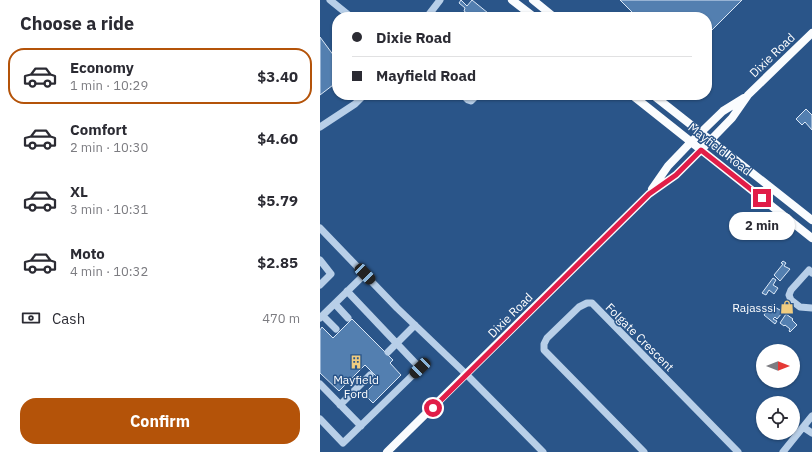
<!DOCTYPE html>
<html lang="en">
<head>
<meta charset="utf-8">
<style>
  :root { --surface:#fff; --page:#f2f2f3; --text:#2b2b33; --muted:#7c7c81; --line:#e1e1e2; --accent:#b45309 }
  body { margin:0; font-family:"IBM Plex Sans",sans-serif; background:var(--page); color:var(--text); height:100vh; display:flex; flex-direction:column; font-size:15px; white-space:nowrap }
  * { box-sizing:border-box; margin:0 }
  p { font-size:13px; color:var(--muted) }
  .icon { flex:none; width:22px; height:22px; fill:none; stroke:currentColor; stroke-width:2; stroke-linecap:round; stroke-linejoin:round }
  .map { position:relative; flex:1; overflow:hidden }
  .panel { display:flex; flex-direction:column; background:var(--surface); width:320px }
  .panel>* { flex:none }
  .guide { position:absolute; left:12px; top:12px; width:380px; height:88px; border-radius:16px; box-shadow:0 1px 3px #0004; display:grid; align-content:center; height:88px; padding:0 20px; background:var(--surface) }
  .needle { width:26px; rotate:90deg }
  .controls { position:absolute; left:436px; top:344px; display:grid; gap:8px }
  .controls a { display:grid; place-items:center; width:44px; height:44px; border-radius:50%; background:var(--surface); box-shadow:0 1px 3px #0004; font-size:20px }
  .end { position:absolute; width:18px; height:18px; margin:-9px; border:5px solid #e11d48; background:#fff; box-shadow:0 0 0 2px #fff }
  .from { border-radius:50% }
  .bubble { position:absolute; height:28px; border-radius:14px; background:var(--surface); box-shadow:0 1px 3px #0004; font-size:13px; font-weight:800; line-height:28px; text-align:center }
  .car { position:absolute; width:12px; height:24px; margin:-12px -6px; border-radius:5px; box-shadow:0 0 3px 1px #0007; background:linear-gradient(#222 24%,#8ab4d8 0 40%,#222 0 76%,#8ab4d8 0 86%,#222 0) }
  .guide b { display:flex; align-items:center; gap:14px; height:38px; font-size:15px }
  .guide b+b { border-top:1px solid var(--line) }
  .guide i { width:10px; height:10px; background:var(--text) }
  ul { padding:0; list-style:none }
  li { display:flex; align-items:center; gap:12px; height:56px; margin:0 8px 6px; padding:0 12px; border:2px solid transparent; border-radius:16px }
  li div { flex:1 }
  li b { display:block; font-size:15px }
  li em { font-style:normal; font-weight:800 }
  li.active { border-color:var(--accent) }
  li>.icon { width:36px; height:36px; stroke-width:1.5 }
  h2 { padding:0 20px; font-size:18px; line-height:48px }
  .pay { display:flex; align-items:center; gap:10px; height:44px; padding:0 20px; font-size:15px }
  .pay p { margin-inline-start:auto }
  .button { display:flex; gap:8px; margin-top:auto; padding:8px 20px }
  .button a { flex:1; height:46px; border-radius:16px; background:var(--accent); color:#fff; font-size:16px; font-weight:800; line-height:46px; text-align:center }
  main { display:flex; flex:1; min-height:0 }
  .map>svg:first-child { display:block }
  .building { fill:#537fb0; stroke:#dbe8f7 }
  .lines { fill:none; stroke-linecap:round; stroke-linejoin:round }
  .minor { stroke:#b8cfe8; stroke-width:7 }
  .major { stroke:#fafcfe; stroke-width:8 }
  .route { stroke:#e11d48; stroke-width:5 }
  .labels { text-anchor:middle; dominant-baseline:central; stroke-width:3; stroke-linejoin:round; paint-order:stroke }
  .street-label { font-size:12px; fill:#fff; stroke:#2a5589 }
  .poi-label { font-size:12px; fill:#fff; stroke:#2a5589; text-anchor:end }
</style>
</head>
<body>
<main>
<section class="panel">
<h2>Choose a ride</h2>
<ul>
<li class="active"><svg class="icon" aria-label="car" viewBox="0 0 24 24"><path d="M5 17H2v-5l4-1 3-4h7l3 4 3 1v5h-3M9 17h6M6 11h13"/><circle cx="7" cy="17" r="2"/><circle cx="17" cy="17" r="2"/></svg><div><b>Economy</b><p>1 min · 10:29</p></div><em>$3.40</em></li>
<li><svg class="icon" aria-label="car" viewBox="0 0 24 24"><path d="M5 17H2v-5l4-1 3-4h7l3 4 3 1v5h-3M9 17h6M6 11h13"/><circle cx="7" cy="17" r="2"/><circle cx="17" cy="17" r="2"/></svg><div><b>Comfort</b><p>2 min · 10:30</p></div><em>$4.60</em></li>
<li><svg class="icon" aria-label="car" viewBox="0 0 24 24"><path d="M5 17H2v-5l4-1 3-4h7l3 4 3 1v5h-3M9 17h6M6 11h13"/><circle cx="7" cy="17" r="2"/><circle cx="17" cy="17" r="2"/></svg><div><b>XL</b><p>3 min · 10:31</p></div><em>$5.79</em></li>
<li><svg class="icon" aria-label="car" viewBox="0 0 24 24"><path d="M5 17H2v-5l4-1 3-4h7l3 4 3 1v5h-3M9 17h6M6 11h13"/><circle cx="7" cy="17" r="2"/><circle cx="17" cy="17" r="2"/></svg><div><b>Moto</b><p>4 min · 10:32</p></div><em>$2.85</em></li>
</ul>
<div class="pay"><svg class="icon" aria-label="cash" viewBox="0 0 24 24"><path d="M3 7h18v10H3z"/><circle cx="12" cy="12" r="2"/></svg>Cash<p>470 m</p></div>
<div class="button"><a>Confirm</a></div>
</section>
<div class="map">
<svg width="492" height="452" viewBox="0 0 492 452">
  <rect width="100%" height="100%" fill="#2a5589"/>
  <!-- building -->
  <path class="building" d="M141,0L147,6L152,0L168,13L165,17H152L144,11L145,8L139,3Z
    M300,0H422L387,35V17H317Z
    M0,37L17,60V82L0,95Z
    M486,109L492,115V130L485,122L482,125L476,119Z
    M463,261L466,263L464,266L470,269L460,281L454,275L463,264L461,263Z
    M453,278L456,280L453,285L458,288L454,294L449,290L446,295L442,293Z
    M451,305L460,310L462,313L457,319L455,317L453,319L457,321L455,324L444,315Z
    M466,314L473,319L472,320L477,325L470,332L469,331L470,329L465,325L464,326L460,323Z
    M32,319L73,360L70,363L81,375L53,403L44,394L59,379L45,365L19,391L0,373V330L2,327L13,338Z"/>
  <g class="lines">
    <!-- minor -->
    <path class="minor" d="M10,0L31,17
      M107,17L120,0
      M145,95V97L148,100L151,101L157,95
      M0,127L35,104L44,95
      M0,228L77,308L147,375L223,452
      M0,260L11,274L0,285
      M492,273L489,270L471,290L469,295L471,300L480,307L492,308
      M15,304L28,318
      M3,316L16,329
      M0,318L45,274
      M68,352L95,325
      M0,384L41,426
      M20,405L50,375
      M0,419L23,443L100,368L27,291
      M483,427L492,433
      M324,452L224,350V344L227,338L259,307L267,303H272L418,452
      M463,452L492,416"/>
    <!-- major -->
    <path class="major" d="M192,0L214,17
      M213,0L234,17
      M312,95L492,238
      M333,95L492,220
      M332,189L348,166L371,142L403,111L424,98
      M67,452L329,194L356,175L381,150L412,118L428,95L492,33"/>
  </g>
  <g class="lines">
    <!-- route -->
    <path class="route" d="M113,408L329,194L356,175L381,150L442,198"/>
  </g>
  <!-- icons -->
  <defs>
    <g id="shop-bare" transform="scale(1.08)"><path d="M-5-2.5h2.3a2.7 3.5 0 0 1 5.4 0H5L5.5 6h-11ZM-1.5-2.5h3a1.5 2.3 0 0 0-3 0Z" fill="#efcc80" stroke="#2a5589" stroke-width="2.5" paint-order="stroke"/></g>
    <g id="building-bare" transform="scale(1.08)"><path d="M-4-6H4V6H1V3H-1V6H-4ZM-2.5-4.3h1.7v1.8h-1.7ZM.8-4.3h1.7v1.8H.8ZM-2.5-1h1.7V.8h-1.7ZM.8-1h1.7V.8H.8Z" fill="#efcc80" stroke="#2a5589" stroke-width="2.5" paint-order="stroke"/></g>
  </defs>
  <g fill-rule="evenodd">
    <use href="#shop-bare" x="467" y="307"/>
    <use href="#building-bare" x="36" y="362"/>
  </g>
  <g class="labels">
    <!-- street labels -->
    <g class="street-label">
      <text transform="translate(452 55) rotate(-44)">Dixie Road</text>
      <text transform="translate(400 149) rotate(38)">Mayfield Road</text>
      <text transform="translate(190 315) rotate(-45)">Dixie Road</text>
      <text transform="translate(320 337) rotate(45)">Folgate Crescent</text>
    </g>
    <!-- poi labels -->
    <g class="poi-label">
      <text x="456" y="307">Rajasssi</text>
      <text x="36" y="379" text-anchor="middle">Mayfield<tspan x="36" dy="14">Ford</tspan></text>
    </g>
  </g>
</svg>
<div class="controls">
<a><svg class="needle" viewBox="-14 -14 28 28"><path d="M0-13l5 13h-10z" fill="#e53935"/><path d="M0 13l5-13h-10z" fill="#7c7c81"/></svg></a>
<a><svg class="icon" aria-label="locate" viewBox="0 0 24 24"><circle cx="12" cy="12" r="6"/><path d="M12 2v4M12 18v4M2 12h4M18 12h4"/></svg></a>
</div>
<i class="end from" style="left:113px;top:408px"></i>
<i class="end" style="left:442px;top:198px"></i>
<div class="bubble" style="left:409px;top:212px;width:66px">2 min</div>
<i class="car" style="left:45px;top:274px;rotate:136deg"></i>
<i class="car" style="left:100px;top:368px;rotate:226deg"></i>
<div class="guide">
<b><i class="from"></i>Dixie Road</b>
<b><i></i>Mayfield Road</b>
</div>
</div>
</main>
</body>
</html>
